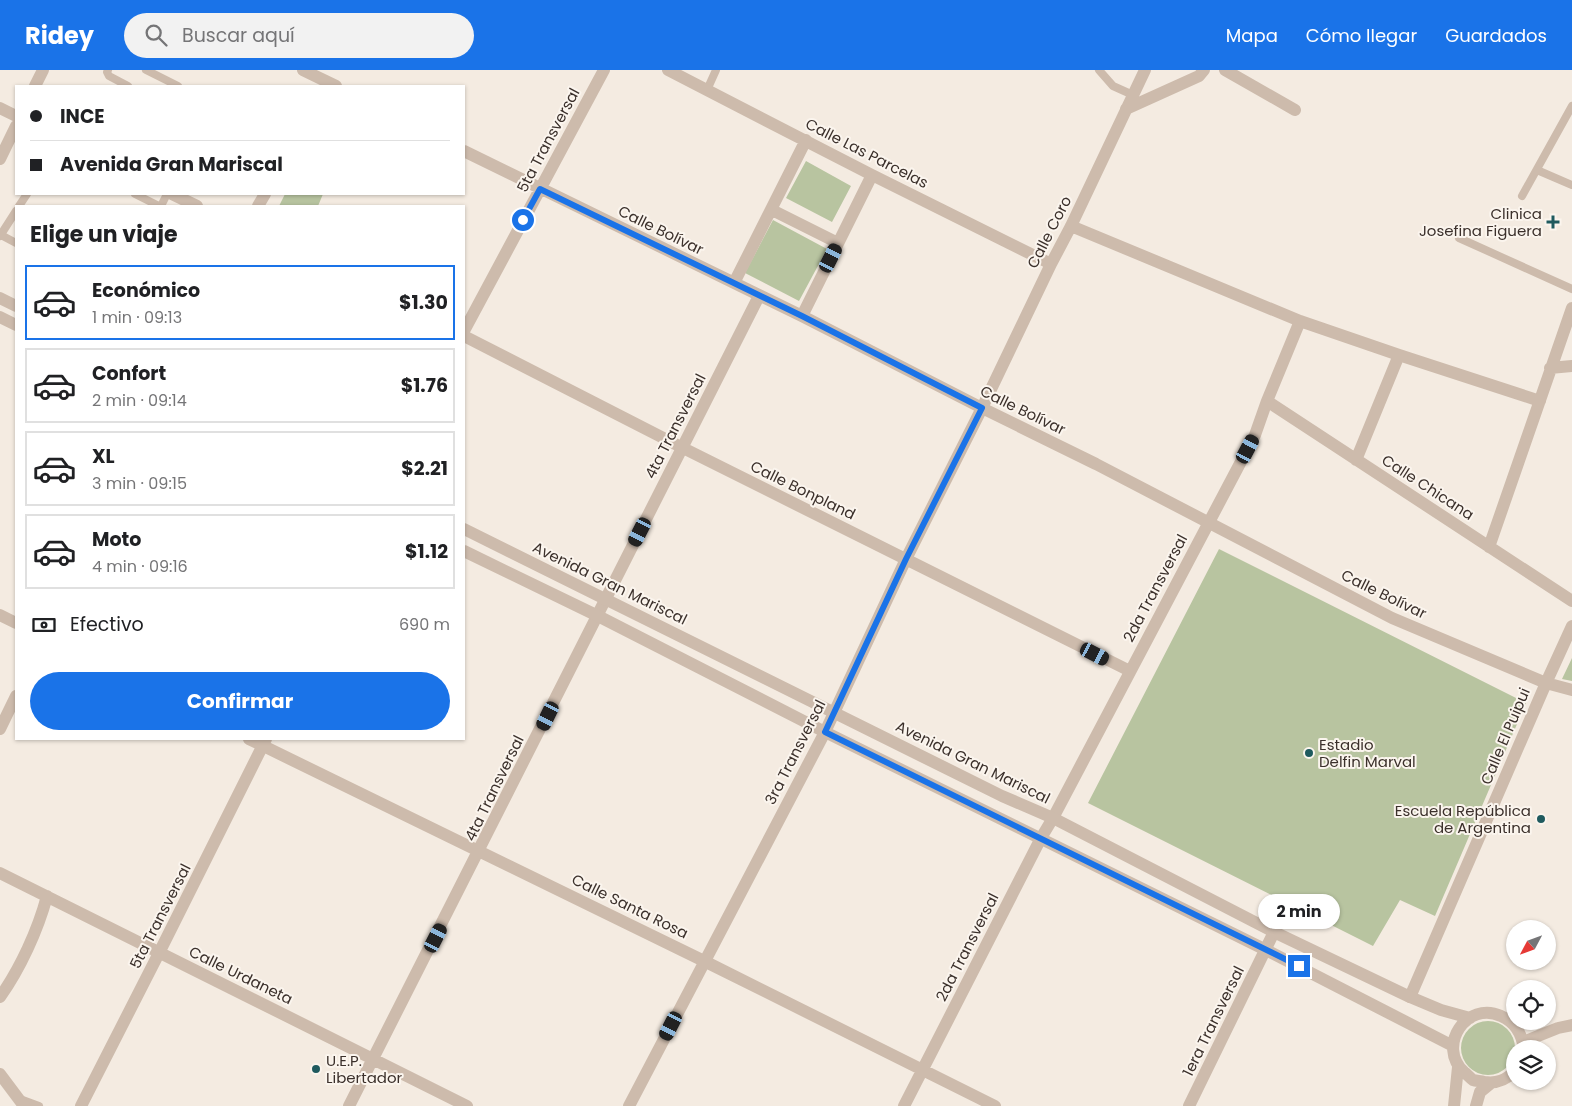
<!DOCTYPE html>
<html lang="es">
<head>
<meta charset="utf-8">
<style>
  :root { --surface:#fff; --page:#f2f2f2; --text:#202124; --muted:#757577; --line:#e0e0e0; --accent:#1a73e8 }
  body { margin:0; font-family:Poppins,sans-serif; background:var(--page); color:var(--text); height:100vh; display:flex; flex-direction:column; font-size:19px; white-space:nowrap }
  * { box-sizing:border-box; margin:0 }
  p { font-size:16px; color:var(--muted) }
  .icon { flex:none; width:28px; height:28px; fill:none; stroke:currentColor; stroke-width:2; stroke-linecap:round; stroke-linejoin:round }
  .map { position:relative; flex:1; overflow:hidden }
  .panel { position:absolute; left:15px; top:135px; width:450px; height:535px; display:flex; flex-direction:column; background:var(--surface); border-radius:0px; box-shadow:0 1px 4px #0004 }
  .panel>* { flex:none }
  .top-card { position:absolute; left:15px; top:15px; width:450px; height:110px; border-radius:0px; box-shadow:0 1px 4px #0004; display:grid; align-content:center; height:110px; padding:0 15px; background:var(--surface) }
  .needle { width:32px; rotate:229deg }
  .buttons { position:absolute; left:1506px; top:850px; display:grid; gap:10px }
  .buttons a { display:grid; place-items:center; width:50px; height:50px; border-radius:50%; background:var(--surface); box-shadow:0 1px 4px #0004; font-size:25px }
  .end { position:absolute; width:22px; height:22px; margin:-11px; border:6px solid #1a73e8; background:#fff; box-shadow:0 0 0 2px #fff }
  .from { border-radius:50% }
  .bubble { position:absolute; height:35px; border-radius:18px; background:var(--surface); box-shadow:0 1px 4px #0004; font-size:16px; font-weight:700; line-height:35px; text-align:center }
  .car { position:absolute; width:15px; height:30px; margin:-15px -8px; border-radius:6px; box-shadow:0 0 4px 1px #0007; background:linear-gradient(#222 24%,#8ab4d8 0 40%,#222 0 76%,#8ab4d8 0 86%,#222 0) }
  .top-card b { display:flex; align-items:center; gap:18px; height:48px; font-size:19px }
  .top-card b+b { border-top:1px solid var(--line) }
  .top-card i { width:12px; height:12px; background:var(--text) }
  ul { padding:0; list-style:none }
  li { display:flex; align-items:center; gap:15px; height:75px; margin:0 10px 8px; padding:0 5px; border:2px solid var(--line); border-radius:0px }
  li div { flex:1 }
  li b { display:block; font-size:19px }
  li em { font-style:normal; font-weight:700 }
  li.active { border-color:var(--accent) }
  li>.icon { width:45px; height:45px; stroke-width:1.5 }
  h2 { padding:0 15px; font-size:22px; line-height:60px }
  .pay { display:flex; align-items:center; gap:12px; height:55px; padding:0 15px; font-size:19px }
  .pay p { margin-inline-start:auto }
  .primary-button { display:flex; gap:10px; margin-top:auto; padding:10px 15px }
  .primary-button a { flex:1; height:58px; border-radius:30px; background:var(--accent); color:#fff; font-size:20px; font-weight:700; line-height:58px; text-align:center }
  header { display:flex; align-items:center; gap:30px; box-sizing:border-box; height:70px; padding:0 25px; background:var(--accent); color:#fff }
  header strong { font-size:24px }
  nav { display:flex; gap:28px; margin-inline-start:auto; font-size:18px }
  .search { width:350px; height:45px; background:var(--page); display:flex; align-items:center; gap:12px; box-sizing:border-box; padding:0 18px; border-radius:28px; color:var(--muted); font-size:19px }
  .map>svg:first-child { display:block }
  .green { fill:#b8c4a0 }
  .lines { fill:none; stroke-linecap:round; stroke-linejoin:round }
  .service { stroke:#cdbbac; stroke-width:8 }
  .minor { stroke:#cdbbac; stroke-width:12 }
  .tertiary { stroke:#cdbbac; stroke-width:12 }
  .route { stroke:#1a73e8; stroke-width:6 }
  .poi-dot { fill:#1f5a5e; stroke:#fbf5ee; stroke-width:2 }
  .labels { text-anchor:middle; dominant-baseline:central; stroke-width:4; stroke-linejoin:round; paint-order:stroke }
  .street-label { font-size:15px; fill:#3b302b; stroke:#fbf5ee }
  .poi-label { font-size:15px; fill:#3b302b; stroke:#fbf5ee; text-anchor:end }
</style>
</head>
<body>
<header>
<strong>Ridey</strong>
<div class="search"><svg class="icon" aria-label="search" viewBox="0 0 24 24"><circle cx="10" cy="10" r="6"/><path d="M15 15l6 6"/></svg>Buscar aquí</div>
<nav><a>Mapa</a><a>Cómo llegar</a><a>Guardados</a></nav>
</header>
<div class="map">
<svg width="1572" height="1036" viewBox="0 0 1572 1036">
  <rect width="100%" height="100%" fill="#f4ebe1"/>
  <!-- green -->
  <path class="green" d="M806,91L851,116L832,152L786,128Z
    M285,124H323L318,136H279Z
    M773,150L827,179L799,231L745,203Z
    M1219,479L1526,633L1435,846L1400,830L1373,876L1088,733Z
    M1572,588V611L1562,609Z
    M1461 978a27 27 0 1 1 54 0a27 27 0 1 1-54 0Z"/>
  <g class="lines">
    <!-- service -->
    <path class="service" d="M108,0L107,2L109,6L128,16
      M146,0L178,16
      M1099,0L1113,16L1133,25
      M707,20L716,0
      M1537,100L1572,115
      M135,124L159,136
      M1522,126L1572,36
      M19,136L27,124
      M161,136L167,124
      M1,165L16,173
      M0,166L16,141
      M1459,168L1572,219
      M20,1029L39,1036"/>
    <!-- minor -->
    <path class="minor" d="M303,0L336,16
      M668,0L872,105L1051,194
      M1225,0L1295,40
      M35,16L43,0
      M0,38L16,46
      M1126,39L1199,6L1204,0
      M464,81L802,246L982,338L1096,394L1392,548L1546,613L1572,620
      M0,89L16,56
      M172,124L197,136
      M258,136L265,124
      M772,140L838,173
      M1071,156L1300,251L1399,285L1540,331
      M734,213L806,70
      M802,246L872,105
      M464,261L604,0
      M464,266L683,378L1130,601
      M1550,298L1572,296
      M1267,331L1572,531
      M1356,390L1399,285
      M1489,477L1572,238
      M0,545L16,553
      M0,659L16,626
      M249,669L704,891L995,1036
      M0,803L467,1036
      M0,927C20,899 38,860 47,826
      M1410,927L1546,613L1572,556
      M1523,972L1558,958L1572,955
      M0,1004L24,1036
      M81,1036L159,883L266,669
      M349,1036C488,767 623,496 759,226
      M629,1036L825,662L906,489L982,338L1051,194L1071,156L1145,0
      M904,1036L1041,768L1053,748L1255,365L1267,331L1300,251
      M1189,1036L1274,862"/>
    <!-- tertiary -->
    <path class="tertiary" d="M0,228L16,236
      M0,247L16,255
      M464,459L1002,726L1053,748L1274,862L1410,927L1441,940L1470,948
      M464,481L598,546L825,662L1266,880L1453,976
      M1515,1001C1506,1010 1497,1014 1484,1012C1481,1011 1476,1011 1473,1010C1470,1008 1467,1004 1464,1002C1436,976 1467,930 1501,946C1515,952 1522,964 1524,979
      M1454,1036L1458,997
      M1476,1036L1480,1022L1491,1013"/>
  </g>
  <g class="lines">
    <!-- route -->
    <path class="route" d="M523,150L540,119L802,246L982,338L906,489L825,662L1299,896"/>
  </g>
  <!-- markers -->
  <g class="poi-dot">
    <path d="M1550.5 144.5h5v5h5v5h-5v5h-5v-5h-5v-5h5z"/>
    <circle cx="1309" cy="683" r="5"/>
    <circle cx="1541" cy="749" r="5"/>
    <circle cx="316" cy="999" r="5"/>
  </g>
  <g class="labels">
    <!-- street labels -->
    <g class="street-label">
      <text transform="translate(548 70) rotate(-62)">5ta Transversal</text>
      <text transform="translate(867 83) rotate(27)">Calle Las Parcelas</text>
      <text transform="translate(661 160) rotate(26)">Calle Bolívar</text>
      <text transform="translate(1049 162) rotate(-63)">Calle Coro</text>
      <text transform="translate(1023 340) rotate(26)">Calle Bolívar</text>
      <text transform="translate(675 356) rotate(-63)">4ta Transversal</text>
      <text transform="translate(1428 417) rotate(33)">Calle Chicana</text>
      <text transform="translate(803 420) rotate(26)">Calle Bonpland</text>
      <text transform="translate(610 513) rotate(26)">Avenida Gran Mariscal</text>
      <text transform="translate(1155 518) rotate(-62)">2da Transversal</text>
      <text transform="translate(1384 524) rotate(26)">Calle Bolívar</text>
      <text transform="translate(1505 666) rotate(-67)">Calle El Puipui</text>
      <text transform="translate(795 682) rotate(-63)">3ra Transversal</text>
      <text transform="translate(973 692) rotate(26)">Avenida Gran Mariscal</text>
      <text transform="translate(494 718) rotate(-64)">4ta Transversal</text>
      <text transform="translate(630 836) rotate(26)">Calle Santa Rosa</text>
      <text transform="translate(160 846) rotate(-63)">5ta Transversal</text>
      <text transform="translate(967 877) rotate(-63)">2da Transversal</text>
      <text transform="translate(241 905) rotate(26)">Calle Urdaneta</text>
      <text transform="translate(1213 951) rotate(-64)">1era Transversal</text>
    </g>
    <!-- poi labels -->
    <g class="poi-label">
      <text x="1542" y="143">Clinica<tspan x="1542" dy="17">Josefina Figuera</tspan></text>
      <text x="1319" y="674" text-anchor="start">Estadio<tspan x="1319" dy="17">Delfin Marval</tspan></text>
      <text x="1531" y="740">Escuela República<tspan x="1531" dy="17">de Argentina</tspan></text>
      <text x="326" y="990" text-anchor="start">U.E.P.<tspan x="326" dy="17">Libertador</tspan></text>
    </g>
  </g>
</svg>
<div class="buttons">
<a><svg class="needle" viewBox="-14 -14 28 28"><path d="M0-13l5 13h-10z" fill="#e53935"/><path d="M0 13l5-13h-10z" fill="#757577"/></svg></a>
<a><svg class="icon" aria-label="locate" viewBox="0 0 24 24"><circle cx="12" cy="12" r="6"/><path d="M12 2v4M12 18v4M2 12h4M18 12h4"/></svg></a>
<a><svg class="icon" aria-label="layers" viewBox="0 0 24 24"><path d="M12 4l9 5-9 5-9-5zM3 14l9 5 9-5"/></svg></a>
</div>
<i class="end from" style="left:523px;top:150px"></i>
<i class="end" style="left:1299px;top:896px"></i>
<div class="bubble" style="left:1258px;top:824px;width:82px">2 min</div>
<i class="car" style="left:831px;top:188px;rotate:27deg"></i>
<i class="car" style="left:1248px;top:379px;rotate:28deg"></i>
<i class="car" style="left:640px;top:462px;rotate:207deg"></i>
<i class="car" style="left:1095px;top:584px;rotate:117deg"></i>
<i class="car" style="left:548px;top:646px;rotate:206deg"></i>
<i class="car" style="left:436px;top:868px;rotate:27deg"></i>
<i class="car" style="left:671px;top:956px;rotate:207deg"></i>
<div class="top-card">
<b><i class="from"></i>INCE</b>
<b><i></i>Avenida Gran Mariscal</b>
</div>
<section class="panel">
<h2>Elige un viaje</h2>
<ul>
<li class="active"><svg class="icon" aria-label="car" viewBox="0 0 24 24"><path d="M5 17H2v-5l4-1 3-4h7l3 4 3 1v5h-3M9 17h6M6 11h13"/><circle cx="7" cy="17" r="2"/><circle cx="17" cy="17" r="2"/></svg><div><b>Económico</b><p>1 min · 09:13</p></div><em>$1.30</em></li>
<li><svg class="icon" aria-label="car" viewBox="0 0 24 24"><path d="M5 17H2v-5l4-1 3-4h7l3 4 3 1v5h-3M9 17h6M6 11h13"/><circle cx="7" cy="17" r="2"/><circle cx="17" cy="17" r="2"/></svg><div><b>Confort</b><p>2 min · 09:14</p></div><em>$1.76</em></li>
<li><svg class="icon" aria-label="car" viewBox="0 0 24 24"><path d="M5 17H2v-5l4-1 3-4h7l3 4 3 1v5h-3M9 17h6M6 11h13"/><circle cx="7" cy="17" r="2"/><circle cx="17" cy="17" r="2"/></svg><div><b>XL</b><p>3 min · 09:15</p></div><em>$2.21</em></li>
<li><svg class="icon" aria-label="car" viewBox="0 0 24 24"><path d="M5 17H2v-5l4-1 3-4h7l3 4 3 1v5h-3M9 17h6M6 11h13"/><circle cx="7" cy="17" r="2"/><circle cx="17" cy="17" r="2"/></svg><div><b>Moto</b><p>4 min · 09:16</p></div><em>$1.12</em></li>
</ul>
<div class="pay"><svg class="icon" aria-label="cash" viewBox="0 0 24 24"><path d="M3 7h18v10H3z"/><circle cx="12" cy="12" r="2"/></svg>Efectivo<p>690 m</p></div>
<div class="primary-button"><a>Confirmar</a></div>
</section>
</div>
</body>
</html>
